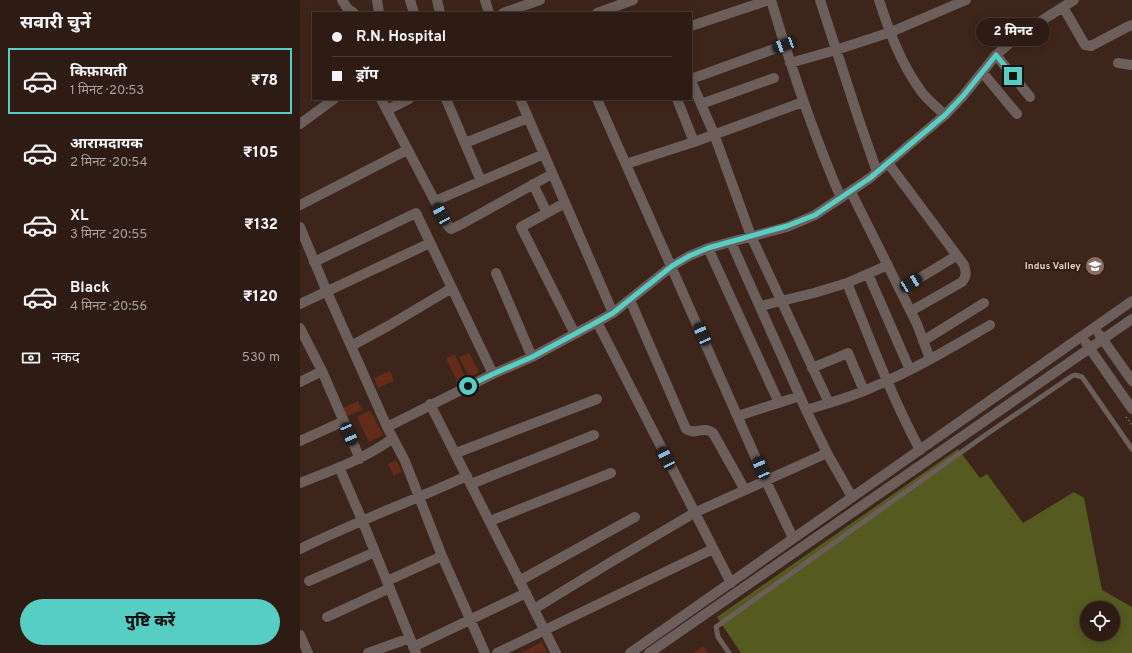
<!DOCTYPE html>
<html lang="hi">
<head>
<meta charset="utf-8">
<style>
  :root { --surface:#2e1c14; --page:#3a2922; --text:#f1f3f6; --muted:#a7a1a0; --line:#493a34; --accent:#56cec4 }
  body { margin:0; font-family:Overpass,"Noto Sans Devanagari",sans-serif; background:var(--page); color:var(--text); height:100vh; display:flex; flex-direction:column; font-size:15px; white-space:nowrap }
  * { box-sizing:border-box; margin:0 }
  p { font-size:13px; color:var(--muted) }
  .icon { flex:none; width:22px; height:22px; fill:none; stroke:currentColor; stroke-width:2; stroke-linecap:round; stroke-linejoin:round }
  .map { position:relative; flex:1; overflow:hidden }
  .panel { display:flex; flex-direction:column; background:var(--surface); width:300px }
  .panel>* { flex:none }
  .top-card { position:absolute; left:12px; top:12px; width:380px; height:88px; border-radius:0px; box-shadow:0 2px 10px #0003,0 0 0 1px var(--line); display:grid; align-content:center; height:88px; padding:0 20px; background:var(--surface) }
  .buttons { position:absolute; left:780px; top:601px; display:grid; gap:8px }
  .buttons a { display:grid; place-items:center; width:40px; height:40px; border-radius:50%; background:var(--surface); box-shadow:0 2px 10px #0003,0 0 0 1px var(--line); font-size:20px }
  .end { position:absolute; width:18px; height:18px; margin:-9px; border:5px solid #56cec4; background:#111; box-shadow:0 0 0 2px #111 }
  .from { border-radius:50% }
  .bubble { position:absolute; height:28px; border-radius:14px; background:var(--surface); box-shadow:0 2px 10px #0003,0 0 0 1px var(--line); font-size:13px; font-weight:800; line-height:28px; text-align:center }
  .car { position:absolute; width:12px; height:24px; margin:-12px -6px; border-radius:5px; box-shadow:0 0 3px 1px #0007; background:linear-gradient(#222 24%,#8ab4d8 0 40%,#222 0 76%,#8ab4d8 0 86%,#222 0) }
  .top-card b { display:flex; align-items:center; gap:14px; height:38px; font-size:15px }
  .top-card b+b { border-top:1px solid var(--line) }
  .top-card i { width:10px; height:10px; background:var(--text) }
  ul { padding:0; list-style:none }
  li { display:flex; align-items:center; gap:12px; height:66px; margin:0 8px 6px; padding:0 12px; border:2px solid transparent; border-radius:0px }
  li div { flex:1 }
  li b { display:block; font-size:15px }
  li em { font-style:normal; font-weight:800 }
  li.on { border-color:var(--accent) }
  li>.icon { width:36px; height:36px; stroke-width:1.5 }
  h2 { padding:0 20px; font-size:18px; line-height:48px }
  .pay { display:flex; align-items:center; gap:10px; height:44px; padding:0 20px; font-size:15px }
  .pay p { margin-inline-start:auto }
  .button { display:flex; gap:8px; margin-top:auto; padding:8px 20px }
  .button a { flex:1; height:46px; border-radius:24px; background:var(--accent); color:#111; font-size:16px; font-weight:800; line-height:46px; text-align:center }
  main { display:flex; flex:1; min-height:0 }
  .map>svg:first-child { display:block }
  .green { fill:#555a20; fill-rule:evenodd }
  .building { fill:#632c18 }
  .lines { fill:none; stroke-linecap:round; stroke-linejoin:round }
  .path { stroke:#937f76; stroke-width:1.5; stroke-dasharray:1 3; stroke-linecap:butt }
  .service { stroke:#6b5e5b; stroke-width:5 }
  .minor { stroke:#6b5e5b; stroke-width:10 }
  .tertiary { stroke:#6b5e5b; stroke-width:10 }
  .route { stroke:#56cec4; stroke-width:5 }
  .labels { text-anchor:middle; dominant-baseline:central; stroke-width:3.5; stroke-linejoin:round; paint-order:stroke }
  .poi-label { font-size:10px; font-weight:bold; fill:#e1d1ca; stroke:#331c12; text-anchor:end }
</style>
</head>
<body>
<main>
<section class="panel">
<h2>सवारी चुनें</h2>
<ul>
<li class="on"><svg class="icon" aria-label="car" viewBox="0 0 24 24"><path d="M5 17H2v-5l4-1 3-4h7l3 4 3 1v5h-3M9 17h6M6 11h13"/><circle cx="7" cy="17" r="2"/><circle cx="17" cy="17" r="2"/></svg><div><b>किफ़ायती</b><p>1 मिनट · 20:53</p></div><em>₹78</em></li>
<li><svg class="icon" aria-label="car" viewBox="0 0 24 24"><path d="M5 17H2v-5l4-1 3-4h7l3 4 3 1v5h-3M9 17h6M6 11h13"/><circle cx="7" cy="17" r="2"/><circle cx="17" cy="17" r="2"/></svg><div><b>आरामदायक</b><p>2 मिनट · 20:54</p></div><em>₹105</em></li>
<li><svg class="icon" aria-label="car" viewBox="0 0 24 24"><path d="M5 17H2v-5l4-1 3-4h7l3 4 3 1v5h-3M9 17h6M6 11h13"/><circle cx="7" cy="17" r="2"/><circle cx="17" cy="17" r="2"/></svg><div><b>XL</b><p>3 मिनट · 20:55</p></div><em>₹132</em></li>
<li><svg class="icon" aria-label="car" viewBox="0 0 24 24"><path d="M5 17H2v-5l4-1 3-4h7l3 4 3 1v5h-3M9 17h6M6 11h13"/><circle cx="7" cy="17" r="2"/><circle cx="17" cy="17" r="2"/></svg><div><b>Black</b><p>4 मिनट · 20:56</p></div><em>₹120</em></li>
</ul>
<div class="pay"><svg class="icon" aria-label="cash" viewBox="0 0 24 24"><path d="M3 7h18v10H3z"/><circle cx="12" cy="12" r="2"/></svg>नकद<p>530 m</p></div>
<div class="button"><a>पुष्टि करें</a></div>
</section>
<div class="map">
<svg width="832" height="653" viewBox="0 0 832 653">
  <rect width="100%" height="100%" fill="#3e251b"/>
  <!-- green -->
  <path class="green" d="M658,449L680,478L687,474L723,523L774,492L784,498L802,590L832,607V653H441L417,617ZM787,608H813V634H787Z"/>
  <!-- building -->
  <path class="building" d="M169,353L179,372L169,377L159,357Z
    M155,354L166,379L158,383L146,358Z
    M90,371L94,381L78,388L74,378Z
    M58,401L62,410L45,417L41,409Z
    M70,410L83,435L69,442L57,417Z
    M96,460L102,471L94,476L88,464Z
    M242,642L247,652L221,653Z
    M403,646L408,653H393Z"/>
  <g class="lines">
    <!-- path -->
    <path class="path" d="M826,417L832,425"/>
    <!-- service -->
    <path class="service" d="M429,653L418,637L416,627L684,436L772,376L775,375L782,377L832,449"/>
    <!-- minor -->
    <path class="minor" d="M42,0L47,8L54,13
      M77,0L79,13
      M110,0L114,13
      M137,0L140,13
      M185,0L189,13
      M471,0C491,67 513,134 541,198
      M520,0L559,120L577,172
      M579,0C589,31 601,64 621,91C627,100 637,107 645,115
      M763,7L785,45L791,46L827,27L832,25
      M203,13L240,0
      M297,13L333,0
      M391,26L469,0
      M696,55L730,97
      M490,63L536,50L591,32L666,0
      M818,63L832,65
      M682,72L717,114
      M391,79L485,45
      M391,81L414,134L451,236L529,403
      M81,99L148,226L151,229L160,225L252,174
      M146,99L181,181
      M220,99L313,313
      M297,99L466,481L493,538
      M377,99L394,142
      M401,104L474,78
      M87,110L109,99
      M0,124L34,99
      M165,143L228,118
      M588,163L664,265C666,272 667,276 662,282L611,311
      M326,164L394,142L503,102
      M233,184L247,213
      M551,192L617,324L630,359
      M135,201L244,154
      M265,203L221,227L275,334
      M0,205L107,150
      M0,227L27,292L87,427L105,461L142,556L185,653
      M431,242L506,410
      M408,248L479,403
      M14,262L116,213L193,374
      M196,273L232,357
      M568,274L610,370
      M547,283C570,339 591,396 620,450
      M600,290L656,256
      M330,300L386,429C396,436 403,425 413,433L445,490
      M0,304L130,243
      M460,306L514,293L547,283L588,265
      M297,322L431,583
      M0,328L22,371L60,459
      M623,341L684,303
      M51,346L88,326L152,288
      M512,368L548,353L564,391
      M0,382L22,371
      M130,404L256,653
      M438,416L500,396
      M87,427L193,374L232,357L297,322L313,313L372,266L389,256L408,248L487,227L515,215L570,178L645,115L663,96L696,55L719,35L774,0
      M0,441L44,421
      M156,453L297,399
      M39,467L62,520L116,653
      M0,483C32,470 65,459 93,438
      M171,484L294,435
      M552,497L527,453L506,410C529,403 552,397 573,387C614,370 652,347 690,325
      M190,521L311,473
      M0,549C55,522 112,501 167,476
      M9,581L75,552
      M87,581L142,556
      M219,581L335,517
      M234,609L311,562L394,513L527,453
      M27,617L90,588
      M0,635L8,653
      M113,647L226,593
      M68,653L110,638
      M197,653L413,549"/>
    <!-- tertiary -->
    <path class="tertiary" d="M799,334L832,381
      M786,343L832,409
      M330,653L832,301
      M349,653L832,319"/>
  </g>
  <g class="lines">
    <!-- route -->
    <path class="route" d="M168,386L193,374L232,357L297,322L313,313L372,266L389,256L408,248L487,226L515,215L570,178L645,115L663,96L696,55L713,76"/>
  </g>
  <!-- icons -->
  <defs>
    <g id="school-disc" transform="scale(1)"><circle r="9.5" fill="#8d6e63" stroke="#331c12"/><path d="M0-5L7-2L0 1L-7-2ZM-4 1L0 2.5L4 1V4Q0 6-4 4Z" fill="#fff"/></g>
  </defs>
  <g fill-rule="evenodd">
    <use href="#school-disc" x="795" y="266"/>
  </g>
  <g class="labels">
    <!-- poi labels -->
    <g class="poi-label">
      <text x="781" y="266">Indus Valley</text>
    </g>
  </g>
</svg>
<div class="buttons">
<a><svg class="icon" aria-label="locate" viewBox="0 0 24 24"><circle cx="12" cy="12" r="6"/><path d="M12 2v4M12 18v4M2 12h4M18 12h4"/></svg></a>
</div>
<i class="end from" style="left:168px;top:386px"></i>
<i class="end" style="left:713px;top:76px"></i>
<div class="bubble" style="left:676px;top:18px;width:74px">2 मिनट</div>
<i class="car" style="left:484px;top:45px;rotate:250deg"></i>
<i class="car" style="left:141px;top:214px;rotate:331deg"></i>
<i class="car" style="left:611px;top:283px;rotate:59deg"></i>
<i class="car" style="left:402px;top:334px;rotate:336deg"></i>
<i class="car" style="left:49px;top:434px;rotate:157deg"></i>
<i class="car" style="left:366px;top:458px;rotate:333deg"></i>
<i class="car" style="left:461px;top:468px;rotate:337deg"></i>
<div class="top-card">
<b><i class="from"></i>R.N. Hospital</b>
<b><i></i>ड्रॉप</b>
</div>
</div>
</main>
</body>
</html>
